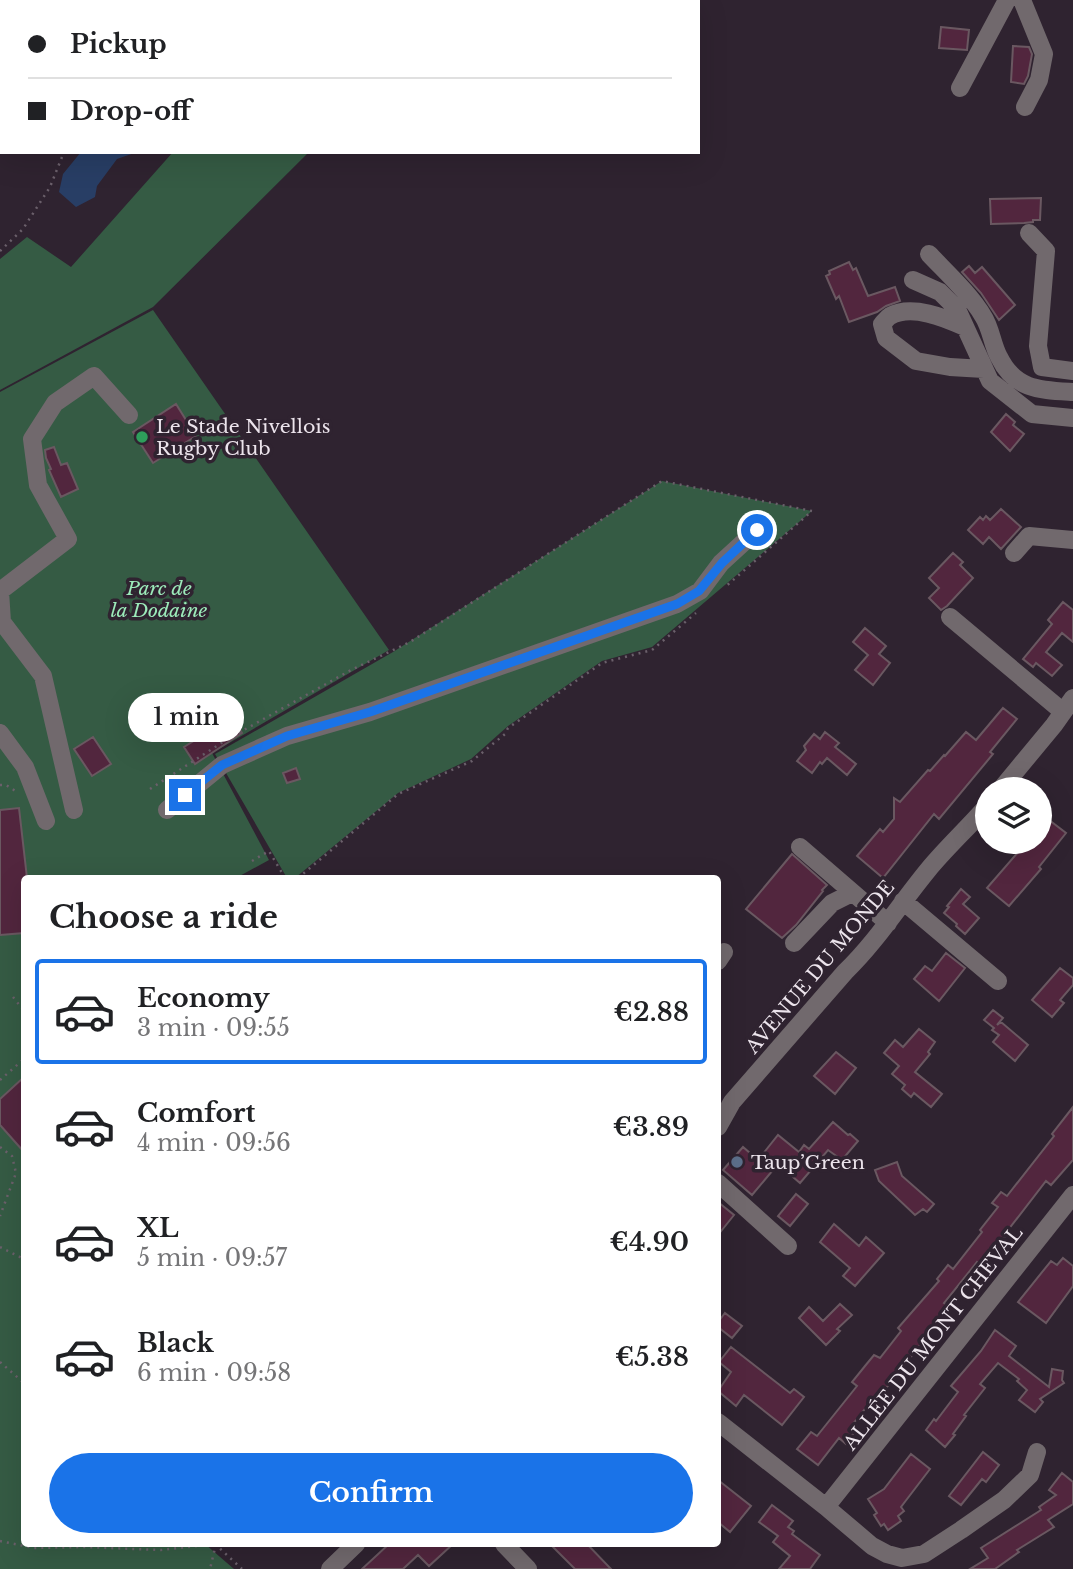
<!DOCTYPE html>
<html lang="en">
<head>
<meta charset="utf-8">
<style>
  :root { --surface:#fff; --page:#f6f6f6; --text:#202124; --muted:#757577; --line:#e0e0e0; --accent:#1a73e8 }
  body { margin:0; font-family:"Libre Baskerville",serif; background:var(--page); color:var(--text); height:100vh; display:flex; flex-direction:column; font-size:26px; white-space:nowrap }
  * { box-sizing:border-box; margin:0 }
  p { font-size:23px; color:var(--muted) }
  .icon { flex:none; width:38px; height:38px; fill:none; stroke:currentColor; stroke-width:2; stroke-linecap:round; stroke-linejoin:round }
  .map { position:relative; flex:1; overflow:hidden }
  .details { position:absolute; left:21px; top:875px; width:700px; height:672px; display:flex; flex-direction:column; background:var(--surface); border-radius:7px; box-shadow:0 7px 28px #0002 }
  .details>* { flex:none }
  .banner { position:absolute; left:0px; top:0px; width:700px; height:154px; box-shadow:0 7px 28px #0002; display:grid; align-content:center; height:154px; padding:0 28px; background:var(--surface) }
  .controls { position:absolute; left:975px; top:777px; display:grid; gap:14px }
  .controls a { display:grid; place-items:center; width:77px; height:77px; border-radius:50%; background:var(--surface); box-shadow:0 7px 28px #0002; font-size:35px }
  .end { position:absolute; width:32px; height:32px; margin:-16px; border:9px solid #1a73e8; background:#fff; box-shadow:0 0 0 4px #fff }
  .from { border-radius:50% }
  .bubble { position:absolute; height:49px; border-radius:24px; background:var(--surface); box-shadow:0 7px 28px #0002; font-size:23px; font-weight:600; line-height:49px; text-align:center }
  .banner b { display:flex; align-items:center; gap:24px; height:66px; font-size:26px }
  .banner b+b { border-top:2px solid var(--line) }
  .banner i { width:18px; height:18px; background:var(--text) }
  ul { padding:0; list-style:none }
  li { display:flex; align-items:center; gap:21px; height:105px; margin:0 14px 10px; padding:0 14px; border:4px solid transparent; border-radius:7px }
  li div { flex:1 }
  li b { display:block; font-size:26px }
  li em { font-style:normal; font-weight:600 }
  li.selected { border-color:var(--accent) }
  li>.icon { width:63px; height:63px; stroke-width:1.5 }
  h2 { padding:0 28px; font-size:32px; line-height:84px }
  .button { display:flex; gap:14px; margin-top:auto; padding:14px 28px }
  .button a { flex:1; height:80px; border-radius:42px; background:var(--accent); color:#fff; font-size:28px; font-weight:600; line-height:80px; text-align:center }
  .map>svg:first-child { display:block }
  .green { fill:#355b44 }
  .water { fill:#283e65 }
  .building { fill:#52263e; stroke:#6a5861; stroke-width:2 }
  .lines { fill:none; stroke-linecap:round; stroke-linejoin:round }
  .path { stroke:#6b606b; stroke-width:2.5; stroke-dasharray:2 5; stroke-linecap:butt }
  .minor { stroke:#71696d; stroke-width:18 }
  .route { stroke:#1a73e8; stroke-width:9 }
  .leisure-dot { fill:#2e9e5b; stroke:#2f2330; stroke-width:2.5 }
  .service-dot { fill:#5c6f8a; stroke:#2f2330; stroke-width:2.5 }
  .labels { text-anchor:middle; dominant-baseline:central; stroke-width:7; stroke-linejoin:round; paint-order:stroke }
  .poi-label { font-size:19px; fill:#ece4ec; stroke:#2f2330; text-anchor:start }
  .park-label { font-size:19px; font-style:italic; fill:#9cebba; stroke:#2f2330 }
  .street-label { font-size:19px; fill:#ece4ec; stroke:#2f2330 }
</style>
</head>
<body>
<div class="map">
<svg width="1073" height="1569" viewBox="0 0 1073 1569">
  <rect width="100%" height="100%" fill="#2f2330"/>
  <!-- green -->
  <path class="green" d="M216,0H415L416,2H218Z
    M173,152H309L153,307L0,390V259L27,237L71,267Z
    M153,310L389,650L212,753L269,860L236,878H24V1544H205L234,1569H0V392Z
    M662,481L812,511L652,647L602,661L508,726L471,759L398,793L295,878H287L215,754L393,652Z"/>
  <!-- water -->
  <path class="water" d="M81,152H137L117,159L97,186L95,197L76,207L59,192L63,174Z"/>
  <!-- building -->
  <path class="building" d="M941,27L969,30L967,50L939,48Z
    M1013,46L1029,47L1032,54L1028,76L1024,84L1011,82Z
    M1041,198L1040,220H1033V222L1024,223L991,224L990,199Z
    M849,262L853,270L856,268L868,296L895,287L900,301L886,306L877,312L849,322L839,296L836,299L826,276L830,274L829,271Z
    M969,266L975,273L982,267L1015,305L999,320L981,293L962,272Z
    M176,404L196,436L153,463L133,432Z
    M1006,414L1015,422L1013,425L1024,434L1010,451L991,432Z
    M54,447L61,465L67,463L78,489L61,497L49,470L51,469L46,458L45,450Z
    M1001,509L1021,527L1001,549L989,537L983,544L968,530L980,517L983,520L986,516L990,520Z
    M953,553L963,562L960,565L973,578L947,606L941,610L929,598L939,588L929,578Z
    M1063,602L1073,610V642L1062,633L1046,652L1062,665L1052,676L1036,663L1033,667L1023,659L1052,624L1048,620Z
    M865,628L886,646L879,654L890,663L873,685L855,670L868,655L853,642Z
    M1003,708L1017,719L990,752L993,754L939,819L934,814L883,878L857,856L880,829L883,832L894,819V798L900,802L928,770L930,771L944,755L945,756L966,732L976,740Z
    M232,717L242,733L195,764L184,747Z
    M825,732L839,743L835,747L856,764L847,775L827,758L822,764L820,762L812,773L797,761L806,750L804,746L814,734L820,739Z
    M93,737L111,764L92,776L74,749Z
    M296,768L300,779L287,783L283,773Z
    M19,808L27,878H24V933L0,935V810Z
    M1040,813L1066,833L1039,867L1041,869L1009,906L987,888L1027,842H1040Z
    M792,854L827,885L822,890L823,891L796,925L782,938L746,909Z
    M961,889L970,897L963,904L979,918L965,934L956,926L957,924L944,913L949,907L947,906Z
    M946,953L965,968L939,1001L914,979L925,966L932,971Z
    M1060,968L1073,978V985L1060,1000L1064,1003L1052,1017L1032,1000Z
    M993,1010L1003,1018L997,1025L1001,1022L1028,1045L1015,1061L993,1042L999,1035L992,1030L994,1028L984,1020Z
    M919,1029L935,1042L928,1052L930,1054L915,1072L942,1094L931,1107L914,1093L911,1097L902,1089L905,1085L892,1074L899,1066L884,1053L895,1040L903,1047Z
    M836,1052L856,1068L835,1094L814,1076Z
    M24,1077V1152L0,1125V1099Z
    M1073,1107V1160L1051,1185L1046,1181L1005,1234L1006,1235L983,1267L977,1262L944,1303L951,1308L940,1322L939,1321L884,1391L886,1393L878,1402L873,1399L853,1424L855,1425L850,1432L853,1435L846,1444L839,1438L818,1465L797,1449L811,1432L817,1436L857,1386L852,1382L865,1366L874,1355L880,1358L901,1331L898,1328L939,1281L937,1279L948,1265L953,1269L982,1232L980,1230L998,1207L992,1203L1001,1192L1007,1196L1054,1136L1052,1134Z
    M833,1122L848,1135L850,1134L858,1141L842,1160L828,1150L800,1183L778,1164L752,1195L723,1170L743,1147L758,1160L778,1135L799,1152L804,1145L809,1149Z
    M897,1162L902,1176L934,1204L927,1212L923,1209L915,1215L879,1181L875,1170Z
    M796,1194L808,1204L790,1226L778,1216Z
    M718,1202L734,1215L718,1235Z
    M834,1224L859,1246L866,1237L884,1253L855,1286L843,1276L850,1268L820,1242Z
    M1063,1258L1073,1266V1286L1046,1323L1018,1302L1051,1261L1057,1265Z
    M840,1304L852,1315L837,1329L840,1331L826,1345L799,1318L809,1307L823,1321Z
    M725,1313L742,1326L732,1338L718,1327V1322Z
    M995,1330L1016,1346L1009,1356L1049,1387L1052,1369L1063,1371L1062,1380L1064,1383L1040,1399L1043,1402L1035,1412L1019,1400L1027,1390L1017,1381L1019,1379L998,1363L980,1384L985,1388L964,1415L966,1416L953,1434L955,1435L945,1447L926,1430L934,1419L936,1421L958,1392L951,1386L981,1351Z
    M731,1347L790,1393L794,1389L804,1397L782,1425L744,1395L736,1406L718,1391L731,1372L719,1362Z
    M983,1452L999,1465L986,1482L982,1479L961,1505L949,1496Z
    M911,1454L930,1469L901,1507L904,1511L898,1516L901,1521L888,1530L884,1524L881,1526L874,1515L877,1513L868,1499L884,1489Z
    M1062,1473L1073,1482V1504L1048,1520L1054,1527L1017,1550L1019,1552L995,1569H970L988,1558L981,1548L1041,1510L1039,1507L1056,1495L1049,1490Z
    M718,1480L751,1506L730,1532L718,1522Z
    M772,1505L793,1521L788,1527L794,1531L792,1534L820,1555L810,1569H779L790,1556L773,1542L778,1536L759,1522Z
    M389,1544H453L429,1566L418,1555L403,1569H362Z
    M550,1544H587L611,1569H575Z"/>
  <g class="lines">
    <!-- path -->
    <path class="path" d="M422,0L423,2
      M190,2L191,0
      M0,251L23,229L50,187L64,152
      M0,785H6L17,792
      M150,789L226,740L351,670L410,642L662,481L812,511L724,588
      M252,861L269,851L285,878
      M298,878L398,794L472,761L505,734L508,728L602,663L652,650L696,613
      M13,997L24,1011
      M0,1080L24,1059
      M0,1147L12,1156L16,1173L0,1216
      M0,1247L24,1259
      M0,1362L24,1383
      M0,1541L34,1548L83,1547L161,1550L216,1544L210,1569
      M215,1544L242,1569"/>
    <!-- minor -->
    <path class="minor" d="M1022,0L1044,54L1039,80L1025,107
      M960,88L1007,0
      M1029,233L1046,251L1038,346L1042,367L1073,371
      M929,254C946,272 971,295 983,316C991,328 992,344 999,357C1015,390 1040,390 1073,392
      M913,280L940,292L957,309L990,381L1032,414L1073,418
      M965,327C945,318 912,304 890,316C887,318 885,321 882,324L886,338L916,361L950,367L984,369
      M1014,553L1029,536L1073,540
      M950,617L1062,711
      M0,733L25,767L46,821
      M1001,789L1054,725L1073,698
      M74,810L43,676L2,622L0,591L68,539L38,485L32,439L55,403L94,376L129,415
      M167,810L222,765L287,736L370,712L677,604L700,591L721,563L757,530
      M800,847L888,923
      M903,901L998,981
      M794,943L832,903L852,893
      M718,961L724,952
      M718,1127L732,1102L845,972C877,941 900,904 928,870C946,848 968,828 987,806
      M718,1183L788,1246
      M718,1422L826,1507L872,1546L887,1554L902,1558L924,1554L961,1530L1004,1500L1030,1475L1037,1452
      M826,1507L1073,1195
      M504,1544L528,1569
      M330,1569L356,1544"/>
  </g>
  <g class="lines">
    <!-- route -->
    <path class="route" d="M185,795L222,765L287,736L370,712L677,604L699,591L722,563L757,530"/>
  </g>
  <!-- markers -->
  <circle class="leisure-dot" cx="142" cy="437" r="7"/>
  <circle class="service-dot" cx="737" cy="1162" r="7"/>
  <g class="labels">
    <!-- poi labels -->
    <g class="poi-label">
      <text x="156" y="426">Le Stade Nivellois<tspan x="156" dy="22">Rugby Club</tspan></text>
      <text x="751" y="1162">Taup’Green</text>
    </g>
    <!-- park labels -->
    <g class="park-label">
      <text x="159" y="588">Parc de<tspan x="159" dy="22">la Dodaine</tspan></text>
    </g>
    <!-- street labels -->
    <g class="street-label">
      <text transform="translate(820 967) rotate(-50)">AVENUE DU MONDE</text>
      <text transform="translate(933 1338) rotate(-52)">ALLÉE DU MONT CHEVAL</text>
    </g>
  </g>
</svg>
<div class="controls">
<a><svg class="icon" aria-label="layers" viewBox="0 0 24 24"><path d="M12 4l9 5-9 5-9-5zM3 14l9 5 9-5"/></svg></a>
</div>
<i class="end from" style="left:757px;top:530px"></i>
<i class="end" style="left:185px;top:795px"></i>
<div class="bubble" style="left:128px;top:693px;width:116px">1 min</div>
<div class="banner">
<b><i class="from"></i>Pickup</b>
<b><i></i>Drop-off</b>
</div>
<section class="details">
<h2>Choose a ride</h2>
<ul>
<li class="selected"><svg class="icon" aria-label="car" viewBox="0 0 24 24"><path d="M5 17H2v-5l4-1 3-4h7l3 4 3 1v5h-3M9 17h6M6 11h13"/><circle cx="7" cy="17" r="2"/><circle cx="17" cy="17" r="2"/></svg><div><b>Economy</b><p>3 min · 09:55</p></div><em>€2.88</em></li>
<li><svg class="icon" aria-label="car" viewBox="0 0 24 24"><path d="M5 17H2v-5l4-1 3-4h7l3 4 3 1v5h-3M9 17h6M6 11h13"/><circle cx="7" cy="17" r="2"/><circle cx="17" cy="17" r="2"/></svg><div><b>Comfort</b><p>4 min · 09:56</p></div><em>€3.89</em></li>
<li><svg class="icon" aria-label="car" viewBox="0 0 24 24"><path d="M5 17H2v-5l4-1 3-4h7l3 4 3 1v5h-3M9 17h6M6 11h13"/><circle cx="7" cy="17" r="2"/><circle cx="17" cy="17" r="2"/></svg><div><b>XL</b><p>5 min · 09:57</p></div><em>€4.90</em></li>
<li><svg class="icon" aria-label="car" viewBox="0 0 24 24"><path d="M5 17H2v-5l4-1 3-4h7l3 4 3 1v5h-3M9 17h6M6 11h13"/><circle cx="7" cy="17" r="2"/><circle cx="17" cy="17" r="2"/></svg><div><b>Black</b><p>6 min · 09:58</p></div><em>€5.38</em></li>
</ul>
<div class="button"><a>Confirm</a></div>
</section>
</div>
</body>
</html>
